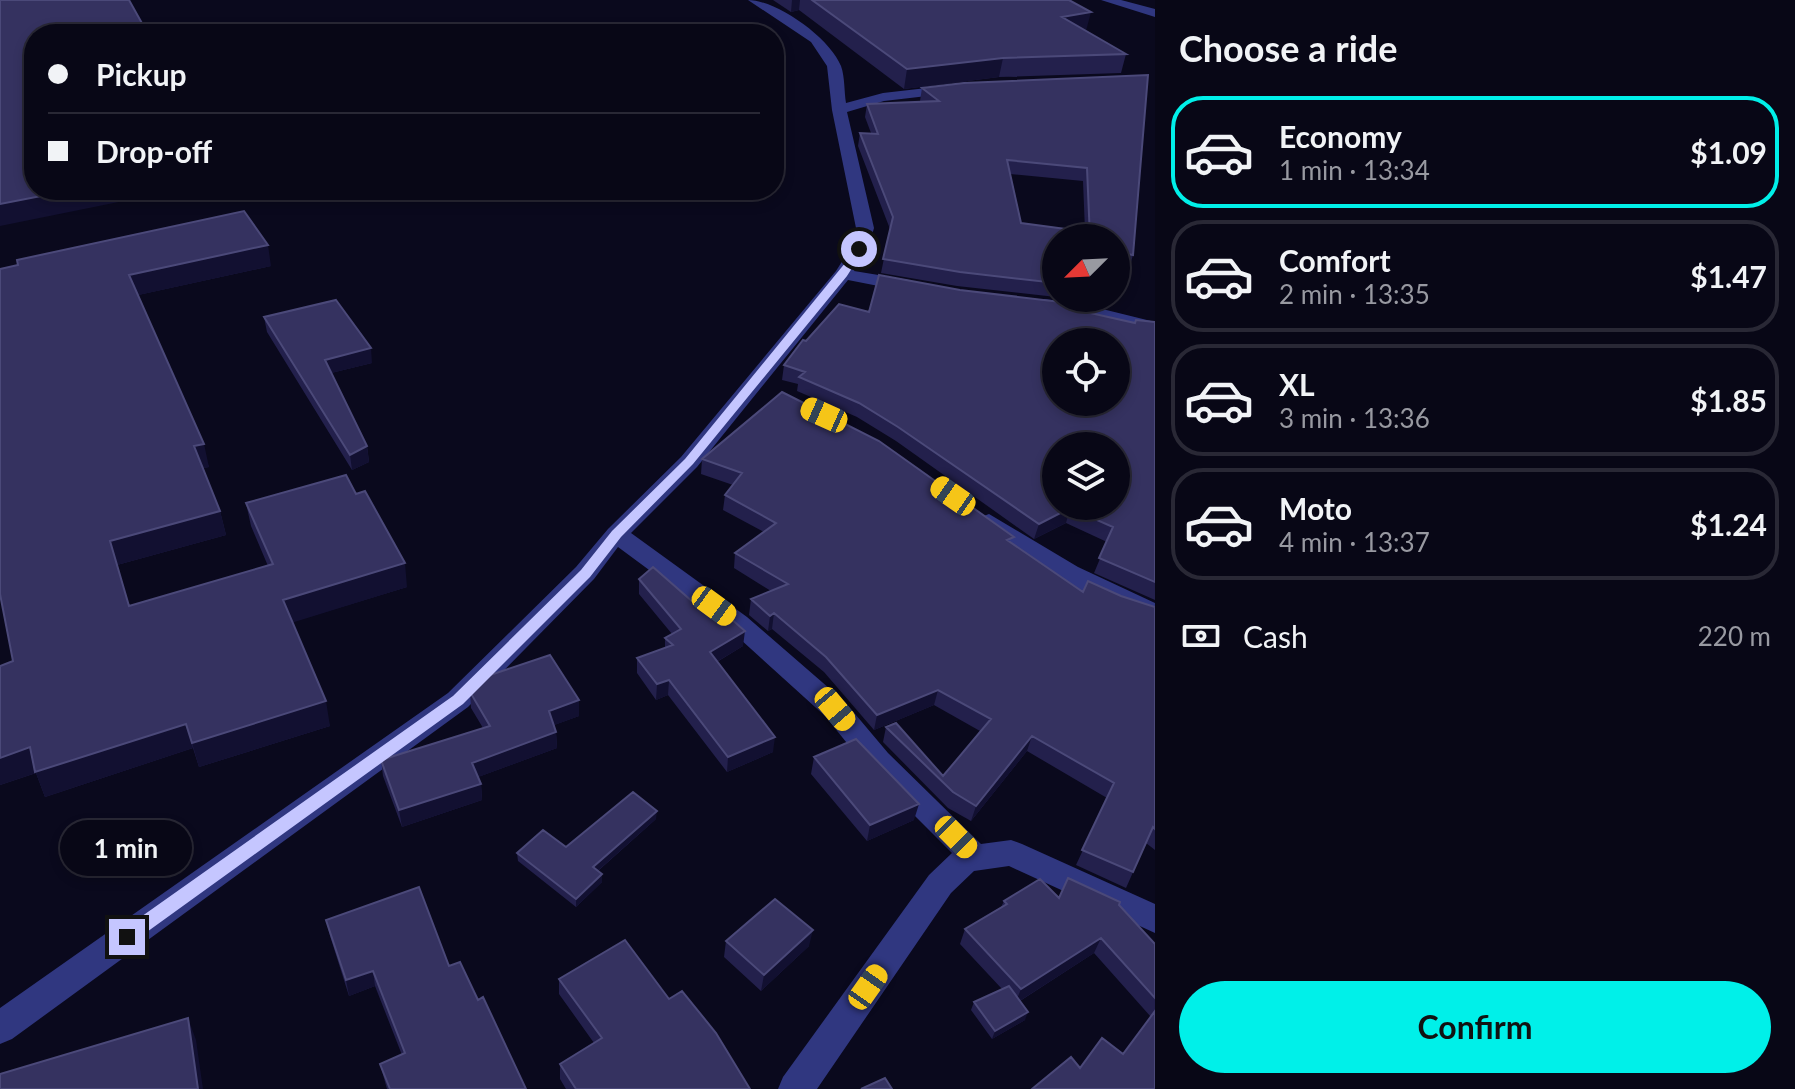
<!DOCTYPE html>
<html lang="en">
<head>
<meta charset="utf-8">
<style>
  :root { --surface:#080716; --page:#161523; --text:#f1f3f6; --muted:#9899a1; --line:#292835; --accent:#00f0e9 }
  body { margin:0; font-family:Lato,sans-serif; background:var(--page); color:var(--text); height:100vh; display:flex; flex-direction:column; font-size:30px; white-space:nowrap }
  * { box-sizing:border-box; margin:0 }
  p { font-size:26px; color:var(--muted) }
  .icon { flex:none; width:44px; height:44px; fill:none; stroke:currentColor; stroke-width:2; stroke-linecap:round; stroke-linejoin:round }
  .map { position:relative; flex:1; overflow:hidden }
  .panel { display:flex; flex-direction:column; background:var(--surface); width:640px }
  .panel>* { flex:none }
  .hud { position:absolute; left:24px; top:24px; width:760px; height:176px; border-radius:32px; box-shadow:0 4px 12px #0003,0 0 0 2px var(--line); display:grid; align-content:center; height:176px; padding:0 24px; background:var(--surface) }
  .needle { width:52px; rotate:246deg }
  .controls { position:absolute; left:1042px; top:224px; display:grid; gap:16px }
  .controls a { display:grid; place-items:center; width:88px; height:88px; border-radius:50%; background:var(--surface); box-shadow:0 4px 12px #0003,0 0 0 2px var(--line); font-size:40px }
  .end { position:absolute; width:36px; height:36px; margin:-18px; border:10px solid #c5c6ff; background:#111; box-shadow:0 0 0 4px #111 }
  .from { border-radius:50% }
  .bubble { position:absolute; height:56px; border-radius:28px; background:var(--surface); box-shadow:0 4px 12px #0003,0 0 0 2px var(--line); font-size:26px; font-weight:700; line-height:56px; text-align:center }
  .car { position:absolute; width:24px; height:48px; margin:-24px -12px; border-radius:10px; box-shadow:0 0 6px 2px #0007; background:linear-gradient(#f5c518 24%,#345 0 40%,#f5c518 0 76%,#345 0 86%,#f5c518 0) }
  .hud b { display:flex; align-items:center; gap:28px; height:76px; font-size:30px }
  .hud b+b { border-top:2px solid var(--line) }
  .hud i { width:20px; height:20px; background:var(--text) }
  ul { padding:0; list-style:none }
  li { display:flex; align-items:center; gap:24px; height:112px; margin:0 16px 12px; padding:0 8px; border:4px solid var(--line); border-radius:32px }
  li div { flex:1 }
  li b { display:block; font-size:30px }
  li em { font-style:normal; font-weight:700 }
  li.current { border-color:var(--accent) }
  li>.icon { width:72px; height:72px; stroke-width:1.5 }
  h2 { padding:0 24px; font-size:36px; line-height:96px }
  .pay { display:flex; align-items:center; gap:20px; height:88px; padding:0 24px; font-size:30px }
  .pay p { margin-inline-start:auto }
  .button { display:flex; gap:16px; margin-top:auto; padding:16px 24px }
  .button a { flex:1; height:92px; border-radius:48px; background:var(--accent); color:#111; font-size:32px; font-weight:700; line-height:92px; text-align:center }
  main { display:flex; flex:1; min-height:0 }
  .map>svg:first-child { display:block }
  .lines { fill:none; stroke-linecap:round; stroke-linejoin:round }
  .minor { fill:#303780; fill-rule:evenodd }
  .wall { fill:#23204c; fill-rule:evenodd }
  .shaded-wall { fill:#121031 }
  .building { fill:#353260; stroke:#4b4979; stroke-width:2; fill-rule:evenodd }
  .route { fill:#c5c6ff }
</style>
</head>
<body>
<main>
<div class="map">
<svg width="1155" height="1089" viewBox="0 0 1155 1089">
  <rect width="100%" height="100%" fill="#0a091d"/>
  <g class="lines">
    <!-- minor -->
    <path class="minor" d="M748,0C777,0 830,38 841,66C845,77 844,92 846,103L883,93L953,85L960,89L953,93L884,101L847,112L874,228L868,249L854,271L909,280L918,286L909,292L848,280L697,467L631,533L747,617L845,702L888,753L981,844L1011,840L1022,844L1155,904V933L1009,866L974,871L951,893L817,1089H778L783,1077L929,875L952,853L868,769L825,716L729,629L618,547L594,579L468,707L12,1039L0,1044V1008L448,693L576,567L608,529L681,457L836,271L850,249L856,228L832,110L827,66L811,42Z
      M1101,0H1121L1155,9V17Z
      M1044,299L1078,303L1155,322V334L1078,315L1037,309L1035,305Z
      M989,514L1078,567L1155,603V622C1096,605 1030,563 981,527L977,522L981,517Z"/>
  </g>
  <!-- wall -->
  <path class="wall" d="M773,0H1069L1086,31L1126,54L1121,73L999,77L904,89L799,10L791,12Z
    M1148,75L1133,255L1129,269L1116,267V238H1056V297L957,286L881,273L890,229L858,146L860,133H871L865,117L867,104L921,102L920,101L922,88ZM1010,174L1083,181L1085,231L1021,223Z
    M271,266L138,295L209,467L203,468L220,511L226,535L117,565L129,606L268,566L251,526L246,503L407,587L292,622L330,726L199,767L193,748L45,797L36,773L0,785V666L13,661L0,269Z
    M960,290L1077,310L1135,323L1155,322V600L1094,573L1107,542L1066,523L1034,539L896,441L857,417L797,391L798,384L782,380L784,365L806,341L869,312Z
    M264,317L372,363L331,373L367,446L369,462L352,470L267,332Z
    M702,459L1012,544L1083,592L1121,596L1155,607V850L1146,843L1126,888L1076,865L1107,798L1027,751L971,821L948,808L883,742L886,727L943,776L980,731L934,705L874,730L824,672L772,629L768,631L749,615L751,599L771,591L734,568L735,553L764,532L723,510L725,495L733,485L701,474Z
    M639,579L709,616L743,646L717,662L773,752L727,772L668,695L656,700L637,673V658L665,648V638L672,634L639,594Z
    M470,692L579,700V716L554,725L556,732L557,748L478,777L481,784L482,800L402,827L383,776L381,760L483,728L471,708Z
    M814,757L914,820L867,841L811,774Z
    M656,819L598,871L602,882L576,907L518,861L517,853L566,847Z
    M1059,898L1119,905L1155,944V1089L1080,1068L1123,1054L1151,1017L1094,953L1020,1001L1025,1020L992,1039L971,1010L974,1002L1002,989L960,944L965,929L1001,907L1004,901Z
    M326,920L449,966L478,1000L526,1089H387L380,1064L402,1055L375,986L349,996L330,936Z
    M726,941L809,946L761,991L724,957Z
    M559,979L669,999L750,1089H566L560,1079V1064L594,1043L559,994Z"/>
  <!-- shaded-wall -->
  <path class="shaded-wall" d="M792,0H800L799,10L791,12Z
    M1091,12L1086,31L1062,17Z
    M1003,58L999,77L904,89L907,69Z
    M72,190H167L168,192L0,226V204Z
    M268,245L271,266L134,296L129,275Z
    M371,348L372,363L327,374L325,360Z
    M204,444L209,467L199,469L194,446Z
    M367,446L369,462L352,470L350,455Z
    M1070,508L1066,523L1034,539L1039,524Z
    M220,511L226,535L117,565L110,541Z
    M405,563L407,587L288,624L283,600Z
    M774,613L772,629L768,631L770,616Z
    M745,631L743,646L708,667L710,652Z
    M669,680L668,695L656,700L657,684Z
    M938,690L934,705L874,730L877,715Z
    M579,700V716L549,727V711Z
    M326,701L330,726L199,767L192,743Z
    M186,724L193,748L45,797L36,773L0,785V758L30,747Z
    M556,732L557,748L473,779L472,763Z
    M1032,736L1027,751L971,821L976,806Z
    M775,737L773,752L727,772L728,757Z
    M481,784L482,800L402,827L399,810Z
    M919,804L914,820L867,841L870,825Z
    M657,811L656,819L593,875V867Z
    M602,874V882L576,907V899Z
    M813,930L809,946L761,991L764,975Z
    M1101,938L1094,953L1015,1004L1021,989Z
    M373,971L375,986L349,996L346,980Z
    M1028,1012L1025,1020L992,1039L995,1031Z
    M188,1018L196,1040L203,1089H198Z"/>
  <!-- building -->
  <path class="building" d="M0,0H129L148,34H34V190H72L0,204Z
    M812,0H1069L1091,12L1062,17L1126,54L1003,58L907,69Z
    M1148,75L1133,255L1116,252V238H1090L1087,168L1007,160L1021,223L1089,232L1088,238H1056V283L960,272L883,259L893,217L860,133L878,134L867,104L939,101L922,88L964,83Z
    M244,211L268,245L129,275L204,444L194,446L220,511L110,541L129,606L273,564L246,503L346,475L356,494L365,491L405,563L283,600L326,701L192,743L186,724L35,772L30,747L0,758V666L13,661L0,594V269L18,265L17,260Z
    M879,275L960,290L1078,304L1077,310L1135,323L1136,320L1155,322V582L1099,558L1113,527L1070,508L1039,524L898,427L859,403L799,377L805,372L784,365L803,340L806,341L839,304L869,312ZM1056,342H1116V402H1056ZM1056,446H1116V506H1056Z
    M336,300L371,348L325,360L367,446L350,455L264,317Z
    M782,392L879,441L1014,537L1007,540L1083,592L1088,581L1121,596L1155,607V829L1153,827L1133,872L1082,850L1114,783L1032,736L976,806L953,792L886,727L896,723L943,776L991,719L938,690L877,715L826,657L774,613L770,616L751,599L788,584L735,553L776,523L725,495L742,473L702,459Z
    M653,567L709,616L722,611L745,631L710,652L775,737L728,757L669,680L657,684L637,658L673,645L665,638L681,629L639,579Z
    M550,655L579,700L549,711L556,732L472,763L481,784L399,810L381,760L490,726L470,692L484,677Z
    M856,739L919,804L870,825L814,757Z
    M633,792L657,811L593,867L602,874L576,899L517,853L543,830L566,847Z
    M1068,878L1120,902L1119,905L1155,944V998L1101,938L1021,989L965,929L1007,904L1004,901L1040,879L1059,898Z
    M419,887L449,966L460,962L478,1000L483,997L526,1089H390L380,1064L405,1053L373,971L346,980L326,920Z
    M775,899L813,930L764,975L726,941Z
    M625,940L669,999L682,991L716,1033L750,1089H576L560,1064L602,1038L559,979Z
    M1009,986L1028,1012L995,1031L974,1002Z
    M1155,1011V1089H1032L1071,1057L1080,1068L1102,1038L1123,1054Z
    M188,1018L198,1089H0V1074Z
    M885,1078L892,1089H861Z"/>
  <!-- route -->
  <path class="route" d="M859,246L864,249L847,276L693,464L621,537L590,577L463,704L133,942H121L118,937L121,931L453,696L581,570L612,531L685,459Z"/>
</svg>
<div class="controls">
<a><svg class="needle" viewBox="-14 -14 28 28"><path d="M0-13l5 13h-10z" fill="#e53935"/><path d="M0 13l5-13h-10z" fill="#9899a1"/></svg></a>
<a><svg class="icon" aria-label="locate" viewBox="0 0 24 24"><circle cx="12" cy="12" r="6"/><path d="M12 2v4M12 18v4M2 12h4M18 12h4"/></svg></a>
<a><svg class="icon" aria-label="layers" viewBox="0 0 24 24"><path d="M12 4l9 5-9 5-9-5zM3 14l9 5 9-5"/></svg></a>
</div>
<i class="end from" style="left:859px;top:249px"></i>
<i class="end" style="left:127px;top:937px"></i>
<div class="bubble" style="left:60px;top:820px;width:132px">1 min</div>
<i class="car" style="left:824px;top:415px;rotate:294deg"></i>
<i class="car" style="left:953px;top:496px;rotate:305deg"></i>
<i class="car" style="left:714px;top:606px;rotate:126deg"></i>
<i class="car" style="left:835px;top:709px;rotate:140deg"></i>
<i class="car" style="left:956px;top:837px;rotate:135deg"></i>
<i class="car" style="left:868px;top:987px;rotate:35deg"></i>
<div class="hud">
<b><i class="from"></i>Pickup</b>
<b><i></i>Drop-off</b>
</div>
</div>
<section class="panel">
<h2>Choose a ride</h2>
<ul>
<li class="current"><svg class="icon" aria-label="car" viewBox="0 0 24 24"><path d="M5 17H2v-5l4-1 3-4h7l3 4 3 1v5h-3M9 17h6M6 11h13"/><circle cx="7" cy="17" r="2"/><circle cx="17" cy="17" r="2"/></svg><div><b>Economy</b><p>1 min · 13:34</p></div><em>$1.09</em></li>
<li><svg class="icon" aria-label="car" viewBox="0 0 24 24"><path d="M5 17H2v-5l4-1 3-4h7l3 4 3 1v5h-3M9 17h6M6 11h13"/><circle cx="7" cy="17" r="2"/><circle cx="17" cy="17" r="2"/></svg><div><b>Comfort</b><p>2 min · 13:35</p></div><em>$1.47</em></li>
<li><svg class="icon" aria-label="car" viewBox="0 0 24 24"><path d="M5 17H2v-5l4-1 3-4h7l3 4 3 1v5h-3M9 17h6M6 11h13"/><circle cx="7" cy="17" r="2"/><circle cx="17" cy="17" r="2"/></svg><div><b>XL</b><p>3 min · 13:36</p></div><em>$1.85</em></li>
<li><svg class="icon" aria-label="car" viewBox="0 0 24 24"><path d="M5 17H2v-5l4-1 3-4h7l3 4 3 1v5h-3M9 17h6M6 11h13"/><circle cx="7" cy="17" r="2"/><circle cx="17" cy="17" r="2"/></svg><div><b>Moto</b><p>4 min · 13:37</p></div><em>$1.24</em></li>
</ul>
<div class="pay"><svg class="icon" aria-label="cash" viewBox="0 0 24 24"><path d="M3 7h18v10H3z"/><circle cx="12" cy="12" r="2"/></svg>Cash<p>220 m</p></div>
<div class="button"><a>Confirm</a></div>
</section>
</main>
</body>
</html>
